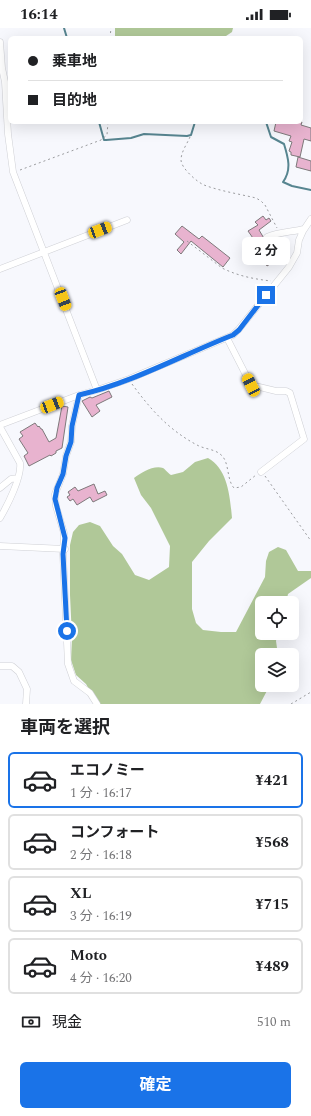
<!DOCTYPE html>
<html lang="ja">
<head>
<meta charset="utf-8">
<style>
  :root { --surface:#fff; --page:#f6f6f6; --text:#202124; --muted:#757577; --line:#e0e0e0; --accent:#1a73e8 }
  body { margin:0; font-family:Spectral,"Noto Sans JP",serif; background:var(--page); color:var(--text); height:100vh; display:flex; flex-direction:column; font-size:15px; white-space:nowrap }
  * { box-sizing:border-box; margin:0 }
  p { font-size:13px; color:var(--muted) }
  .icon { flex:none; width:22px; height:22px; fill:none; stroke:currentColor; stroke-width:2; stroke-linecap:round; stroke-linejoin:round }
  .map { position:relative; height:676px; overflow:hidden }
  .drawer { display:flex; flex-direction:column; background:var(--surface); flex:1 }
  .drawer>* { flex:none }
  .banner { position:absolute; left:8px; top:8px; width:295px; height:88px; border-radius:6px; box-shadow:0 4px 16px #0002; display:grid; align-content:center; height:88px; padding:0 20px; background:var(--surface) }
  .buttons { position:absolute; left:255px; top:568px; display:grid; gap:8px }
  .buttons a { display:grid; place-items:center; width:44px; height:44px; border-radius:6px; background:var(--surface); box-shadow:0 4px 16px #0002; font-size:20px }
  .end { position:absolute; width:18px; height:18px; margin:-9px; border:5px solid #1a73e8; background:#fff; box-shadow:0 0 0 2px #fff }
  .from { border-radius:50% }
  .bubble { position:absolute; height:28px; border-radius:6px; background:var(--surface); box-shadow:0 4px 16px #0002; font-size:13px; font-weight:700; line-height:28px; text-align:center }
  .car { position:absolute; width:12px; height:24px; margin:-12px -6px; border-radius:5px; box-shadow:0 0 3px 1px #0007; background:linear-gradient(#f5c518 24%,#345 0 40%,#f5c518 0 76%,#345 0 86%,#f5c518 0) }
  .banner b { display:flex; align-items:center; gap:14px; height:38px; font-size:15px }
  .banner b+b { border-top:1px solid var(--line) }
  .banner i { width:10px; height:10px; background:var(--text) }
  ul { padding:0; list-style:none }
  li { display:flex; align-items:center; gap:12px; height:56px; margin:0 8px 6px; padding:0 12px; border:2px solid var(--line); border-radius:6px }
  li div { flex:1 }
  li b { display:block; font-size:15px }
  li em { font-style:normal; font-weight:700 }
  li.active { border-color:var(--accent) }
  li>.icon { width:36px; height:36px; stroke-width:1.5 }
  h2 { padding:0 20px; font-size:18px; line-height:48px }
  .pay { display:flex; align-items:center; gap:10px; height:44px; padding:0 20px; font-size:15px }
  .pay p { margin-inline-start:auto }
  .primary-button { display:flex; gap:8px; margin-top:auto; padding:8px 20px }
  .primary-button a { flex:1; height:46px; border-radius:6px; background:var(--accent); color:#fff; font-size:16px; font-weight:700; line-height:46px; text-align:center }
  .status { display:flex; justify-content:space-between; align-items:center; height:28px; padding:0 20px; background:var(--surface); direction:ltr }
  .status svg { height:11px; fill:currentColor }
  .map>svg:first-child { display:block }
  .forest { fill:#b0c898 }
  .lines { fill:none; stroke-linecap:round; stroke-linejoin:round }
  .stream { stroke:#578590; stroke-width:2 }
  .building { fill:#e8b3cf; stroke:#7e797b }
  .street-casing { stroke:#cfd0d5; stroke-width:7 }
  .path { stroke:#9b9c9f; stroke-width:1; stroke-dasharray:2 3; stroke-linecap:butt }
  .street { stroke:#fff; stroke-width:6 }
  .route { stroke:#1a73e8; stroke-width:5 }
</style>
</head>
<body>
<div class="status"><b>16:14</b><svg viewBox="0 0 49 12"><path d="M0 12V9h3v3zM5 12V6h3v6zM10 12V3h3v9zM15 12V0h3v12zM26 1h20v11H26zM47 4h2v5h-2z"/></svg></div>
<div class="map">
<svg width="311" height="676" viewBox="0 0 311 676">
  <rect width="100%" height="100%" fill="#f7f8fd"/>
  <!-- forest -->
  <path class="forest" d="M115,0H233L232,4L223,10H115Z
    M208,430C228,441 230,469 232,490L209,513L192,534V581L196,595L203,602L221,604H236L265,549L266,533L269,524L278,519L286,522L298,543H311V550L288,566L286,575H262V605H278L276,613L278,627H262V657H270L260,676H97L86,656L76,647L71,632L72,610L70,567V517L73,504L79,497L90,494L100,498L113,518L122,526L135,547L149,552L169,539L170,518L151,480L141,467L134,450C141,445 153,437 163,440C165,441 168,445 171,447L183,444L195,434Z"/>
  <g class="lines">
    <!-- stream -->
    <path class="stream" d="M64,0L67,10
      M99,94L104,112H106L131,110L144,106L187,108L191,107L195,94
      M242,94L246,95L250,94
      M266,94L271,109L284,116C288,129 292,142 283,154L292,158L311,162"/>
  </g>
  <!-- building -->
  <path class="building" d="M276,94H302L301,97L311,100V113L304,111L300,129L291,127V124L289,123L292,114L289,113L291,108L274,103Z
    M298,129L311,133V143L296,139Z
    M263,188L266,192L269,190L271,193L259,202L268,217L267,218L276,232L267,238L253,215L255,213L248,203L258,197L255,194Z
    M182,198L199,211L202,208L230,230L223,239L191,213L181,226L177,222L184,214L175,206Z
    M109,363L112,369L96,377L100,383L92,389L82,373L90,369L92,370Z
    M62,378L68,379L62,420L56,423V425L51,428L50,427L29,438L24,428L28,425L19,411L23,408L20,404L35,395L38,399L39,398L41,401H42L49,414L56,410Z
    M94,456L98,466L105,463L107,467L93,474L90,469L77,477L73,471L70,473L67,469L70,467L68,464L75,459L78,463Z"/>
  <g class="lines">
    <!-- street casing -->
    <g class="street-casing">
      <path id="street" d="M0,14L2,40L5,54L8,106L13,144L97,362
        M267,209C279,204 292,204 304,201
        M0,241L127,192
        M227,310L251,357L276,363H286L290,365L304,411L261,444
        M79,367L72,398L71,414L66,428L63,446L55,466L56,478L64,505L63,526L68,636L74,653L90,665L97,676
        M0,397L79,367L97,362L129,351L233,307L239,301L289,239L297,225L299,212L303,203L311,191
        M0,399L20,435C22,449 7,478 0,490
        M0,460L11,451L18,450
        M0,518L65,521
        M0,638H12L19,644L27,661L26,676"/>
    </g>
    <!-- path -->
    <path class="path" d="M110,10L111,0
      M190,109C187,116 181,124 181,132C181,140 197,154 204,157C220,163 239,166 256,170L261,173L265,177L277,200
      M20,142L101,112L107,107L108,94
      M187,213L222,240C238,248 254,251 271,253
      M132,356C151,382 169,402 197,417C204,421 214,421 220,426C230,433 226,451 234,460L241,459L256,447
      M265,448L311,513
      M291,676L311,664"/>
    <!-- street -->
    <use href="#street" class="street"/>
  </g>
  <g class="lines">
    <!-- route -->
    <path class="route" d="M67,603L63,526L65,510L55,471L57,460L63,446L66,428L71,414L72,398L79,367C132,355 182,327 233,307L239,302L266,267"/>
  </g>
</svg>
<div class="buttons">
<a><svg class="icon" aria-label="locate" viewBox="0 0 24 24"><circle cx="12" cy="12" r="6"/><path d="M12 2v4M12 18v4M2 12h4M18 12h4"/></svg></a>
<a><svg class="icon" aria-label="layers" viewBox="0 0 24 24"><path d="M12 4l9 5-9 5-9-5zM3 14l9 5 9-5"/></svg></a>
</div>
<i class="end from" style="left:67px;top:603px"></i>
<i class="end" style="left:266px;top:267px"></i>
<div class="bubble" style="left:242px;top:209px;width:48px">2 分</div>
<i class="car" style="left:100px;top:202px;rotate:69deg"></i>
<i class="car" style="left:63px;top:271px;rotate:159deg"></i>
<i class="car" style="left:251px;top:357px;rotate:333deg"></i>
<i class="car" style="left:52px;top:377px;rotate:69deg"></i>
<div class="banner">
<b><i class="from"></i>乗車地</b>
<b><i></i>目的地</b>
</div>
</div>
<section class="drawer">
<h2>車両を選択</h2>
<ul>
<li class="active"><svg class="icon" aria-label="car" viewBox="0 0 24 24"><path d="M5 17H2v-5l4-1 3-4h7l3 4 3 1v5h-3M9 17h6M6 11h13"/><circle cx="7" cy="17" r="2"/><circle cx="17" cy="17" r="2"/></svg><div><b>エコノミー</b><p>1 分 · 16:17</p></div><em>¥421</em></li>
<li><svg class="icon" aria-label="car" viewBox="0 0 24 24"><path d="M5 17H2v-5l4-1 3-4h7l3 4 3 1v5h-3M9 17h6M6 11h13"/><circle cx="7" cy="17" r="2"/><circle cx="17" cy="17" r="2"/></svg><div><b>コンフォート</b><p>2 分 · 16:18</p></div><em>¥568</em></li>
<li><svg class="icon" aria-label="car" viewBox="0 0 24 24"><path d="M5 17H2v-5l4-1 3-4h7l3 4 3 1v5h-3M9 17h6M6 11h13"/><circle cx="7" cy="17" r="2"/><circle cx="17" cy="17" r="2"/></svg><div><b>XL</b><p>3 分 · 16:19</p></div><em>¥715</em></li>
<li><svg class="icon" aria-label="car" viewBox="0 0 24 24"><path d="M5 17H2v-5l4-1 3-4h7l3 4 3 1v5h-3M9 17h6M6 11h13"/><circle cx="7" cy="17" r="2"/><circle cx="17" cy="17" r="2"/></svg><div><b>Moto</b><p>4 分 · 16:20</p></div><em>¥489</em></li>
</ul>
<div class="pay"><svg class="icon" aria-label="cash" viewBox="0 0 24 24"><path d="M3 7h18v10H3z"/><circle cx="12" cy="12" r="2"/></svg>現金<p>510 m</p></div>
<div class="primary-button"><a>確定</a></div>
</section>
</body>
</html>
